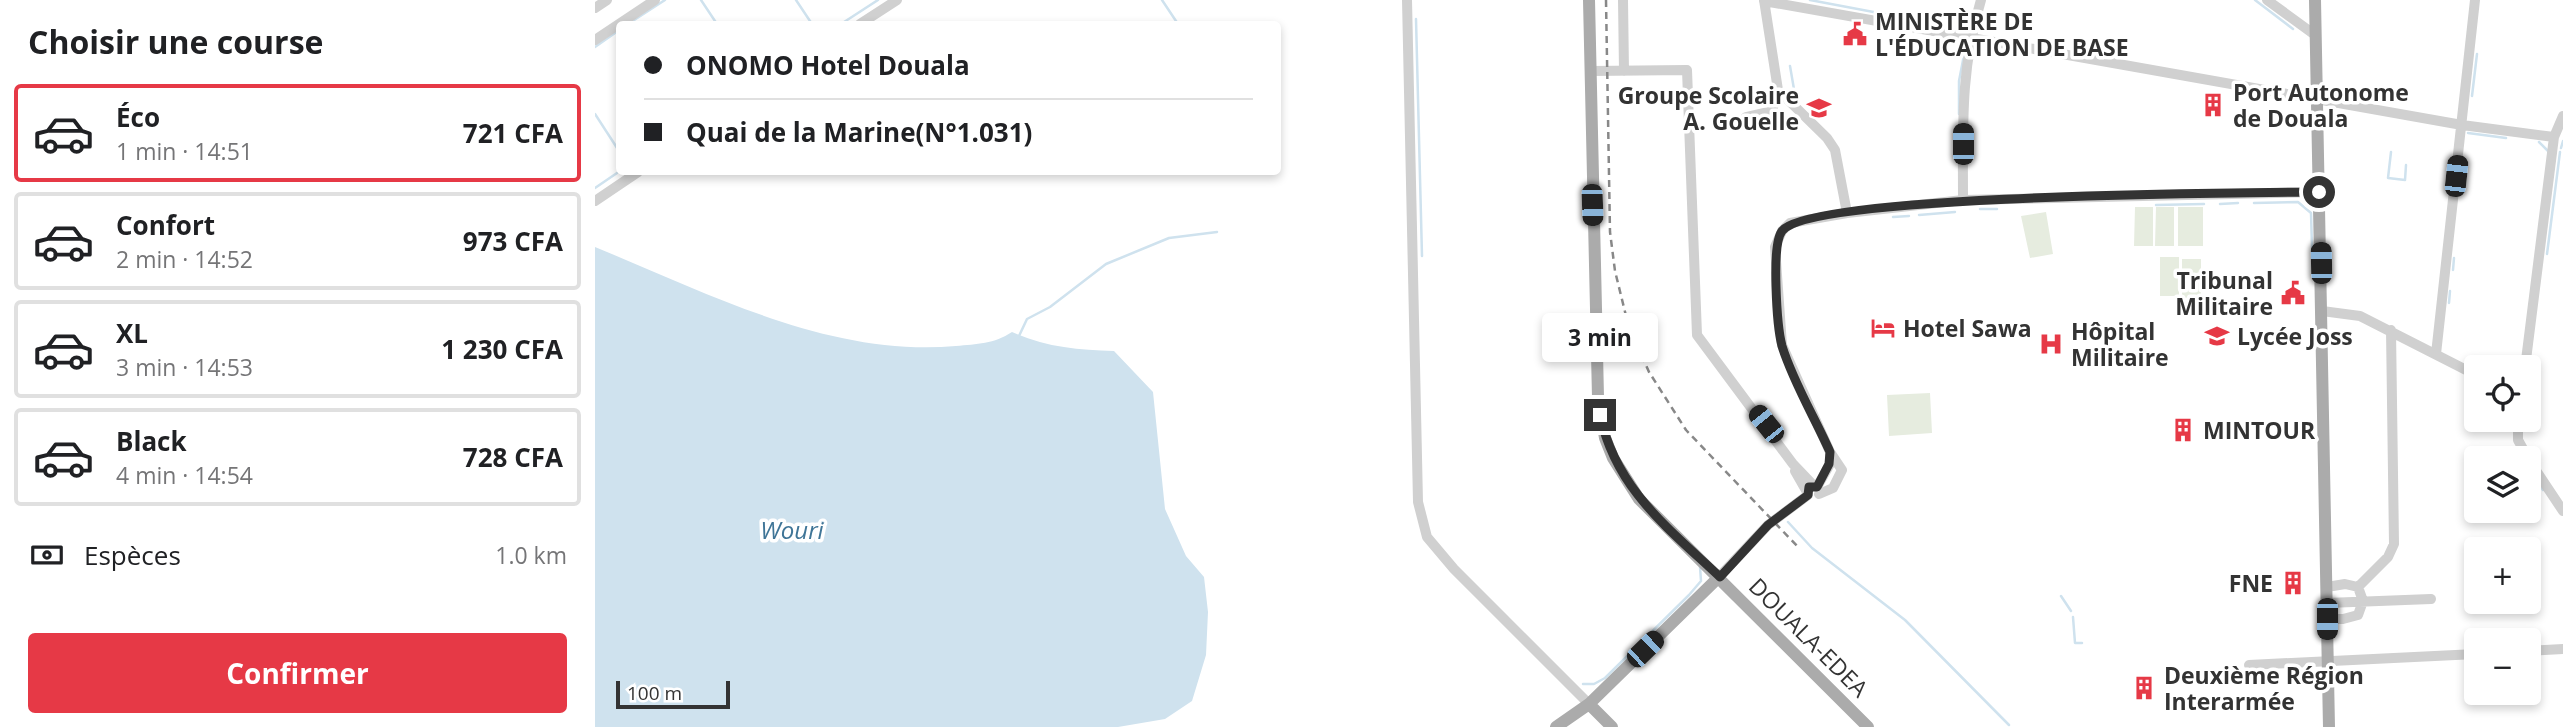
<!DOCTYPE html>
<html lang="fr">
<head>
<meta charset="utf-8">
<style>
  :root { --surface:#fff; --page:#f6f6f6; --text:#202124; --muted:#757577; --line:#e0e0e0; --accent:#e63946 }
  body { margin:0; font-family:"Open Sans",sans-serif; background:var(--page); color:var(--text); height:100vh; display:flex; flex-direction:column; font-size:26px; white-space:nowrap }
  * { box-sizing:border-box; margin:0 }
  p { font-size:23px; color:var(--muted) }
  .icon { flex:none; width:38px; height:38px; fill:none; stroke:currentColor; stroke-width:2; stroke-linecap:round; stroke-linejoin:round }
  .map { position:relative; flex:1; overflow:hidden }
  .sheet { display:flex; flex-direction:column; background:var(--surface); width:595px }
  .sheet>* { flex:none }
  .hud { position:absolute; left:21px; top:21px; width:665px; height:154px; border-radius:7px; box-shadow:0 4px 10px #0003; display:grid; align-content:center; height:154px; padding:0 28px; background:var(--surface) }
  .fabs { position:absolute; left:1869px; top:355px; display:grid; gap:14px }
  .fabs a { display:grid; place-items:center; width:77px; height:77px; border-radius:7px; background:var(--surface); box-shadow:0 4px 10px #0003; font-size:35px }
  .scale { position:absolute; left:21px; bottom:18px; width:114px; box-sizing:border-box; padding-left:7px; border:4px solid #333; border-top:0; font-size:19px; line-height:24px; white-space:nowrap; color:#333; -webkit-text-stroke:5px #fff; paint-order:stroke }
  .end { position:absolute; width:32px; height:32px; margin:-16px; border:9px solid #333; background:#fff; box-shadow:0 0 0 4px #fff }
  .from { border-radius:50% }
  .bubble { position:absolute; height:49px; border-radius:7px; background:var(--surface); box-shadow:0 4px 10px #0003; font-size:23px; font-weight:700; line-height:49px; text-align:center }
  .car { position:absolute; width:21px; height:42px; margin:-21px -10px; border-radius:9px; box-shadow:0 0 5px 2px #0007; background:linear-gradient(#222 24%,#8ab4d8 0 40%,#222 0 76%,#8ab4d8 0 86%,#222 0) }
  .hud b { display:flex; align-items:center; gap:24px; height:66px; font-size:26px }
  .hud b+b { border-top:2px solid var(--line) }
  .hud i { width:18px; height:18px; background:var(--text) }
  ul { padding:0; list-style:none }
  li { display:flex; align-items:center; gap:21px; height:98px; margin:0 14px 10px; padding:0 14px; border:4px solid var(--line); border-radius:7px }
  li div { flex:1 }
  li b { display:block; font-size:26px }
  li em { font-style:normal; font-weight:700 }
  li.on { border-color:var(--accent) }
  li>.icon { width:63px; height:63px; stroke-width:1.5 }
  h2 { padding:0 28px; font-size:32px; line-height:84px }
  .pay { display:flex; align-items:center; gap:18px; height:77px; padding:0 28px; font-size:26px }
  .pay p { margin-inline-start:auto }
  .button { display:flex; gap:14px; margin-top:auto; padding:14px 28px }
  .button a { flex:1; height:80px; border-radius:7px; background:var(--accent); color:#fff; font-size:28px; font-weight:700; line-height:80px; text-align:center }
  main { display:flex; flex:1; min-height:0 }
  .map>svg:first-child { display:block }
  .green { fill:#e6ecdf }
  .water { fill:#cfe2ee }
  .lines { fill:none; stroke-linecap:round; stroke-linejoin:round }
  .stream { stroke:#cfe2ee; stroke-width:2.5 }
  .minor { stroke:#d0d0d0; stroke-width:10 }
  .major { stroke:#ababab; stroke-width:12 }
  .rail { stroke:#888; stroke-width:2.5; stroke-dasharray:7 5; stroke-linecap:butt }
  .route { stroke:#333; stroke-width:9 }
  .labels { text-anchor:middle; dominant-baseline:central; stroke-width:7; stroke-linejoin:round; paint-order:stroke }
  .poi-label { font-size:23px; font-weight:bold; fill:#333; stroke:#fff; text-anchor:start }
  .street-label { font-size:23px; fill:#333; stroke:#fff }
  .water-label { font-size:24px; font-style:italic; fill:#3f7597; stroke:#fff }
</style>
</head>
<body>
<main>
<section class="sheet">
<h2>Choisir une course</h2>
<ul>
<li class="on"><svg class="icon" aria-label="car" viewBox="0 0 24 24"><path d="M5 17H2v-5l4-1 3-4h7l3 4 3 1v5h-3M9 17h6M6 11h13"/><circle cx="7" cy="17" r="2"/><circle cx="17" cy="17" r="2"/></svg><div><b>Éco</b><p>1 min · 14:51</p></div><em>721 CFA</em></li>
<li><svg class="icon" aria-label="car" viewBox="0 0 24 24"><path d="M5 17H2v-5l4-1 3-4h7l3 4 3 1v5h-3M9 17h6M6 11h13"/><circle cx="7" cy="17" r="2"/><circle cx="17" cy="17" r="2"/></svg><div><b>Confort</b><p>2 min · 14:52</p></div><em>973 CFA</em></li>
<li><svg class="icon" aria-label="car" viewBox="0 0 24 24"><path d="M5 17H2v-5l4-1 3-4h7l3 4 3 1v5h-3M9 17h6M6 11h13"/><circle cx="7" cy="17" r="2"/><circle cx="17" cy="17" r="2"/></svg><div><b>XL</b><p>3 min · 14:53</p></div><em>1 230 CFA</em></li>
<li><svg class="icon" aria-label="car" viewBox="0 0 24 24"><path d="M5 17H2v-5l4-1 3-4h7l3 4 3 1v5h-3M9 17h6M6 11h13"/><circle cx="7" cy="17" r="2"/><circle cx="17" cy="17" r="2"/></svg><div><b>Black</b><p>4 min · 14:54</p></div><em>728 CFA</em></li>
</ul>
<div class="pay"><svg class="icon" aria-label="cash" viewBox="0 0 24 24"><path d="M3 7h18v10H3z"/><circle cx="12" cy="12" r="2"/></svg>Espèces<p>1.0 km</p></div>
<div class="button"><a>Confirmer</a></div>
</section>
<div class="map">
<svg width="1968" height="727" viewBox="0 0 1968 727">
  <rect width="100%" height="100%" fill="#fff"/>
  <!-- green -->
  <path class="green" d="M1540,207H1558V246H1539Z
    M1561,207H1579V246H1560Z
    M1583,207H1608V246H1583Z
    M1451,212L1458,254L1435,258L1426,216Z
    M1565,257H1584V296H1565Z
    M1587,259H1606V298H1587Z
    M1335,393L1337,433L1294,436L1292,395Z"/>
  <!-- water -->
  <path class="water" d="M0,247C115,294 234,357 361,346C382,344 399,344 417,332C450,347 483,350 519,351L558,392L570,509L591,556L609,577L613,612L611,655L597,701L570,719L523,727H0Z"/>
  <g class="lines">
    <!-- stream -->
    <path class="stream" d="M106,0L122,24
      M201,0L217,24
      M567,0L583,24
      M1215,0L1374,30
      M1660,0L1698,29
      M821,19L827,256
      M33,24L70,0
      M246,24L283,0
      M0,47L20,33
      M1195,66L1200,95
      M1877,96L1882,54
      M0,114L24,151
      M1364,114V81L1369,55
      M1873,133L1911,138
      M1944,142L1954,152
      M1966,148L1968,141
      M1796,152L1793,178L1810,180L1811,165
      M0,188L22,173
      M1659,203L1703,202L1716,213L1717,247
      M1625,204L1643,203
      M1561,205L1609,204
      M1385,209H1402
      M1324,215L1360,212
      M1298,217L1314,216
      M1952,254L1965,152
      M1858,270L1859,258
      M1854,303L1855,291
      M424,336L432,319L455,307L511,264L574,238L622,232
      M1923,450L1928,458
      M1934,469L1936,471
      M1943,482L1948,490
      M1193,522L1217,548L1310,620L1414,725
      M1466,596L1476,611
      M1478,617L1480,643H1487
      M988,684H999L1010,678L1094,595L1106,581L1105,567"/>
    <!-- minor -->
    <path class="minor" d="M812,0L823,502L832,537L859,569L994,704
      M1028,0L1029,71
      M1169,0L1183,90L1232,138L1240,150L1252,213
      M1672,0L1720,35
      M1169,1L1867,125L1959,137
      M0,8L12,0
      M265,24L302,0
      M0,40L60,0
      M996,71L1092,70L1102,335L1198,464L1219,486
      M1151,117L1177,111L1183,90
      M1368,200C1368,129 1365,69 1386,0
      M0,201L43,172
      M1727,311L1765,316L1881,375
      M1841,354L1880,0
      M1930,368L1959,137L1968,116
      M1923,420V440L1933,458
      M1934,460L1968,511
      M1200,471L1212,492
      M1222,487L1235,464V452
      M1224,494L1238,488L1247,470L1235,452L1187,345L1180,247L1187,231L1195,223L1252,213L1368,200L1724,192
      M1124,577L1173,525L1213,495
      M1732,587L1750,584L1763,587L1768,601L1763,615L1748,619H1732
      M1763,587L1793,557L1799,544L1796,330
      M1732,603L1836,599
      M1934,651L1968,649
      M1654,665L1881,654"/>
    <!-- major -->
    <path class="major" d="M994,0L1003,397L1010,438L1018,458L1044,499L1273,727
      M1720,0L1734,727
      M994,704L1017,727
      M961,727L994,704L1124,577"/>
    <!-- rail -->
    <path class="rail" d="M1011,0L1015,232L1020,271L1033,324L1054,372L1091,430L1204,548"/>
  </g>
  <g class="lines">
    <!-- route -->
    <path class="route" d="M1005,415C1021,489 1072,527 1125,577L1173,525L1213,495L1214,487H1222L1234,464L1235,452C1220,418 1198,382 1187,346C1182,327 1176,245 1187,231C1215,194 1654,193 1724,192"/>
  </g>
  <!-- icons -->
  <defs>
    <g id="civic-bare" transform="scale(1.89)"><path d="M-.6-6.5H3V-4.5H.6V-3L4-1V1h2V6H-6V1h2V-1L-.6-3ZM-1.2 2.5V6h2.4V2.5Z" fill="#e63946" stroke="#fff" stroke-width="2.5" paint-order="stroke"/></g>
    <g id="building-bare" transform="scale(1.89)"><path d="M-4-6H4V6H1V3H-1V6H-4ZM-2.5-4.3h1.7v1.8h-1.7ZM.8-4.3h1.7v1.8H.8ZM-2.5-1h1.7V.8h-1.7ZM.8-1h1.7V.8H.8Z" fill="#e63946" stroke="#fff" stroke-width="2.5" paint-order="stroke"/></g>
    <g id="school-bare" transform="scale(1.89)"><path d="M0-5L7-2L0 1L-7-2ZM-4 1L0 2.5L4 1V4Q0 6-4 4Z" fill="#e63946" stroke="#fff" stroke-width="2.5" paint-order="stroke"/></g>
    <g id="hotel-bare" transform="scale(1.89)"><path d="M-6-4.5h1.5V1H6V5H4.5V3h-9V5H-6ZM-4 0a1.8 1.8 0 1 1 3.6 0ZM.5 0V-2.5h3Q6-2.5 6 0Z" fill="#e63946" stroke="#fff" stroke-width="2.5" paint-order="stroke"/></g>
    <g id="hospital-bare" transform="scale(1.89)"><path d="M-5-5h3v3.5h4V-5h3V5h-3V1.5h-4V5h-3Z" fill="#e63946" stroke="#fff" stroke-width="2.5" paint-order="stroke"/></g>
  </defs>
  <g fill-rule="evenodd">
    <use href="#civic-bare" x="1260" y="34"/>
    <use href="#building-bare" x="1618" y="105"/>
    <use href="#school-bare" x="1224" y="108"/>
    <use href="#civic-bare" x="1698" y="293"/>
    <use href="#hotel-bare" x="1288" y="328"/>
    <use href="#school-bare" x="1622" y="336"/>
    <use href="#hospital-bare" x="1456" y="344"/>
    <use href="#building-bare" x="1588" y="430"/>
    <use href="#building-bare" x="1698" y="583"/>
    <use href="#building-bare" x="1549" y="688"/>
  </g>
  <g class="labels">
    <!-- poi labels -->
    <g class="poi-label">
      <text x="1280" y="21">MINISTÈRE DE<tspan x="1280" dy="26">L'ÉDUCATION DE BASE</tspan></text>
      <text x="1638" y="92">Port Autonome<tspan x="1638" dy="26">de Douala</tspan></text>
      <text x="1204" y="95" text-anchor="end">Groupe Scolaire<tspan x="1204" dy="26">A. Gouelle</tspan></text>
      <text x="1678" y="280" text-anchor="end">Tribunal<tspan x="1678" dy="26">Militaire</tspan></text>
      <text x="1308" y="328">Hotel Sawa</text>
      <text x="1476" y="331">Hôpital<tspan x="1476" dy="26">Militaire</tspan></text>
      <text x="1642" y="336">Lycée Joss</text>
      <text x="1608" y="430">MINTOUR</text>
      <text x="1678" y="583" text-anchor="end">FNE</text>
      <text x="1569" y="675">Deuxième Région<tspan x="1569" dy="26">Interarmée</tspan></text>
    </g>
    <!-- street labels -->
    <g class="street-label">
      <text transform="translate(1214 637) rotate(45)">DOUALA-EDEA</text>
    </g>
    <!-- water labels -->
    <g class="water-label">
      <text x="197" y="529">Wouri</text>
    </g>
  </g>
</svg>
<div class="fabs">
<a><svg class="icon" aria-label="locate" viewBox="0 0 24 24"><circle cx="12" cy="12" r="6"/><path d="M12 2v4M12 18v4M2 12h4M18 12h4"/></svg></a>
<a><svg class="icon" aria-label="layers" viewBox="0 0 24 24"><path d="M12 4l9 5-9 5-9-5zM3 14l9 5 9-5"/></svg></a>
<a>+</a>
<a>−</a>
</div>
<div class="scale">100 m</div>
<i class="end from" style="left:1724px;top:192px"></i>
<i class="end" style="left:1005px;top:415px"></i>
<div class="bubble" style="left:947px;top:313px;width:116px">3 min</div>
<i class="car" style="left:1368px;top:144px;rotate:0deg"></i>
<i class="car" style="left:1861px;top:176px;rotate:6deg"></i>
<i class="car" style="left:997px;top:205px;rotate:178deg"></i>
<i class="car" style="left:1726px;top:263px;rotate:359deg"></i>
<i class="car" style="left:1171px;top:424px;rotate:321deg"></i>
<i class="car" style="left:1732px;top:619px;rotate:180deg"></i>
<i class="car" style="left:1050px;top:649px;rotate:46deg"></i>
<div class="hud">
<b><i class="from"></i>ONOMO Hotel Douala</b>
<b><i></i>Quai de la Marine(N°1.031)</b>
</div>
</div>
</main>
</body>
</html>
